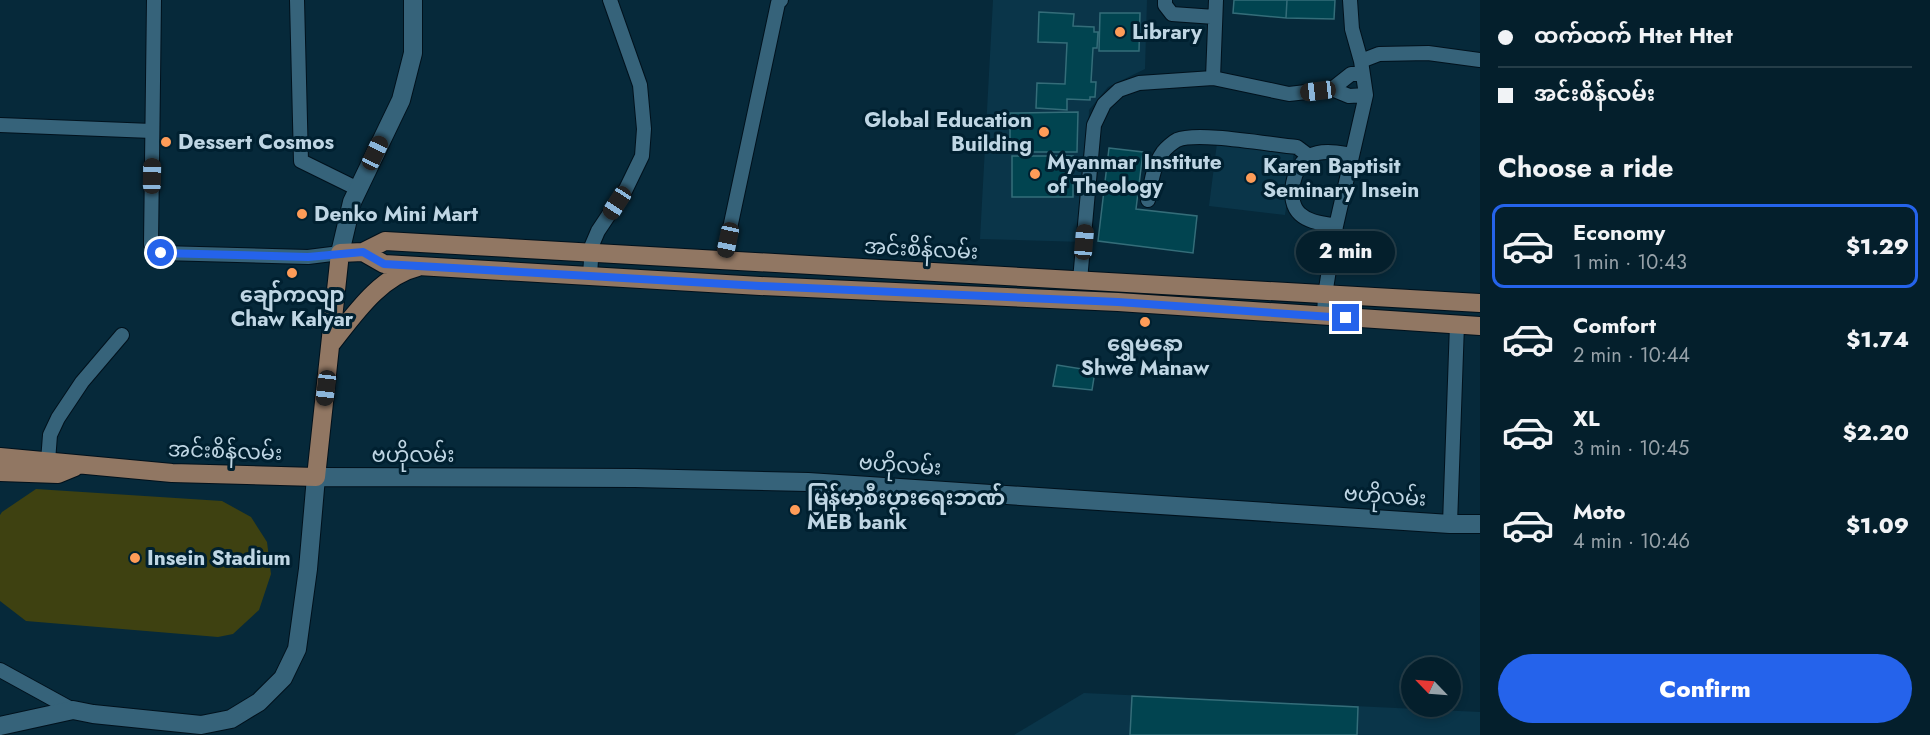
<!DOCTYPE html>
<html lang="en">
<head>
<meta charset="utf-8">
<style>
  :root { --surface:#041f2c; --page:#122c38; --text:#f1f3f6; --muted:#97a2a9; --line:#253d48; --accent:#2563eb }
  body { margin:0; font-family:Jost,"Noto Sans Myanmar",sans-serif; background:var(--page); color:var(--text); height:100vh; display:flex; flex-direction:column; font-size:22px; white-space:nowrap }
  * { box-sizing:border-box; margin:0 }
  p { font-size:20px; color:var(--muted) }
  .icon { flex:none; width:33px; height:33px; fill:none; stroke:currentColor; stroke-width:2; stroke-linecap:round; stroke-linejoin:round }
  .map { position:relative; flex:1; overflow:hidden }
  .sheet { display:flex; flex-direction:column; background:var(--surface); width:450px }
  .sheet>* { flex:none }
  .top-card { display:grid; align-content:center; height:132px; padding:0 18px; background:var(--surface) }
  .needle { width:39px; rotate:295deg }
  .buttons { position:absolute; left:1401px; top:657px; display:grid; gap:12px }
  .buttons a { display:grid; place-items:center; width:60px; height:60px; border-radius:50%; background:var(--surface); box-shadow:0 3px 9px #0003,0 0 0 2px var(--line); font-size:30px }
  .end { position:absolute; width:27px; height:27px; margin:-14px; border:8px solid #2563eb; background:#fff; box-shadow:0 0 0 3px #fff }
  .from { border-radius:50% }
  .bubble { position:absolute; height:42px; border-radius:21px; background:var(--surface); box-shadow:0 3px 9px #0003,0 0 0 2px var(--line); font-size:20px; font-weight:800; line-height:42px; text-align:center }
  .car { position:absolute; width:18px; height:36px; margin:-18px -9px; border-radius:8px; box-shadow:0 0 4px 2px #0007; background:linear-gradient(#222 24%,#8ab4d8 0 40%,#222 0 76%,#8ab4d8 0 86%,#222 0) }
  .top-card b { display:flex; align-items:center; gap:21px; height:57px; font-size:22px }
  .top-card b+b { border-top:2px solid var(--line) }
  .top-card i { width:15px; height:15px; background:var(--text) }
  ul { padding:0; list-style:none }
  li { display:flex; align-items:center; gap:18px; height:84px; margin:0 12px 9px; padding:0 6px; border:3px solid transparent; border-radius:12px }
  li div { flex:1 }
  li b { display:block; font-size:22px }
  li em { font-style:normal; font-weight:800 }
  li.active { border-color:var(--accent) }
  li>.icon { width:54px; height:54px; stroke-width:1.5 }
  h2 { padding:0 18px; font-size:27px; line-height:72px }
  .action { display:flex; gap:12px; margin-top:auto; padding:12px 18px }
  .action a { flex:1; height:69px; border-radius:36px; background:var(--accent); color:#fff; font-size:24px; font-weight:800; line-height:69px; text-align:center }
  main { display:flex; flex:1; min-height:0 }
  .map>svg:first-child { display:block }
  .built { fill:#0a3549 }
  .green { fill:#3e4111 }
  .building { fill:#014450; stroke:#346d79; stroke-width:1.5 }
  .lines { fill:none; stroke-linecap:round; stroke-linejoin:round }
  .street-casing { stroke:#00111c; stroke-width:16 }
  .secondary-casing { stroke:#00111c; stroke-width:20 }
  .primary-casing { stroke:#00111c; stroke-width:20 }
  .street { stroke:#36637a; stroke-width:14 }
  .secondary { stroke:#36637a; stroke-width:18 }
  .primary { stroke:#917763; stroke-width:18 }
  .route { stroke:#2563eb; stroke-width:8 }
  .poi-dot { fill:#fe9c58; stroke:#002030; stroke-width:2 }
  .labels { text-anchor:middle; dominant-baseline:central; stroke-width:6; stroke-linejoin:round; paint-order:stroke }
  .poi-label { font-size:21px; font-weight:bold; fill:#bfd6e4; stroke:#002030; text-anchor:start }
  .street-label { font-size:21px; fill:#bfd6e4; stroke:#002030 }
</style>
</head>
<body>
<main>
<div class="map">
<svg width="1480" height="735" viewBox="0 0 1480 735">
  <rect width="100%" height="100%" fill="#06293a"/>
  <!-- built -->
  <path class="built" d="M993,0H1147L1145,69L1108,87L1089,110L1084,242L980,239Z
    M1217,143L1294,151L1285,215L1209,206Z
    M1084,693L1480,712V735H1014Z"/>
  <!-- green -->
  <path class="green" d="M36,489L222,501L251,517L267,542L271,574L259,610L233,634L218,637L26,621L0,601V515L2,512Z"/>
  <!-- building -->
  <path class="building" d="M1234,0H1287L1286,18L1233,13Z
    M1287,0H1335L1334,19L1286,18Z
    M1039,12L1074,14L1073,26L1094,27V32H1098L1097,48H1093L1091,82H1096L1095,97H1090V100L1067,99V110L1036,108L1037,83L1065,84L1067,43L1038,42Z
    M1100,13H1140L1139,51H1099Z
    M1078,112L1077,152H1010V113Z
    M1109,148L1143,152L1136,209L1197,216L1193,253L1098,241Z
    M1012,156H1073V197H1012Z
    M1057,365L1095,371L1092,390L1053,386Z
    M1132,696L1358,707L1357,735H1130Z"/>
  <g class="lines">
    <!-- street casing -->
    <g class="street-casing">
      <path id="street" d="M154,0L151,244L153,249L161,253L308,257L340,253
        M297,0L301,161L358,189
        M1165,0V5L1172,14L1215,17
        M1361,61L1379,54L1428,53L1480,60
        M1213,78L1216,0
        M1332,89L1349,96L1366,95
        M0,125L152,131
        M1148,200C1151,183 1153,166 1163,152C1166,148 1173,142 1177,140C1198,131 1272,145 1297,147L1309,156
        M1336,226C1323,223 1310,223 1300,214C1285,201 1293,165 1310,156C1322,149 1339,153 1352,155
        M723,261L778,3L781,0
        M590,275L592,245L598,231L626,189L642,156L644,129L640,85L610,0
        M1080,280L1094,125L1104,104L1119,90L1139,83L1213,78L1289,94L1332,89L1351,74H1363
        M1324,316L1325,295L1336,226L1366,95L1361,61L1352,29L1350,0
        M48,461L50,435L58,418L82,382L122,335
        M1450,524L1457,324
        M0,670L73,710"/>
    </g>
    <!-- secondary casing -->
    <g class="secondary-casing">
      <path id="secondary" d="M340,253L352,202L401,100L413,53V0
        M0,726L73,710L93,714L201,725L231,719L259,702L283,678L297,649L308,569L316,477L635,478L808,482L1450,524H1480"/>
    </g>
    <!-- primary casing -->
    <g class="primary-casing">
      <path id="primary" d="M363,252L384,264L760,286L1118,302L1480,326
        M331,344C354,315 380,276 418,267
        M0,457L172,473L316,477L340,253L363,252L385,241L1480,303
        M0,472L58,474L75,467"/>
    </g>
    <!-- street -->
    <use href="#street" class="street"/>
    <!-- secondary -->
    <use href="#secondary" class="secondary"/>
    <!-- primary -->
    <use href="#primary" class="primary"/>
  </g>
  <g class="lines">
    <!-- route -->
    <path class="route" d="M161,253L308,257L363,252L384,264L760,286L1118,302L1346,318"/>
  </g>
  <!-- markers -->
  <g class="poi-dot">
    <circle cx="1120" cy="32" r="6"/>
    <circle cx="1044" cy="132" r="6"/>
    <circle cx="166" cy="142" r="6"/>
    <circle cx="1035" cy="174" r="6"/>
    <circle cx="1251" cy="178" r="6"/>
    <circle cx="302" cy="214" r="6"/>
    <circle cx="292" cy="273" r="6"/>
    <circle cx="1145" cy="322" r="6"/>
    <circle cx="795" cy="510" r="6"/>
    <circle cx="135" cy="558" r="6"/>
  </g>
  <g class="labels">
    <!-- poi labels -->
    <g class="poi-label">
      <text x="1132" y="32">Library</text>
      <text x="1032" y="120" text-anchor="end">Global Education<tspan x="1032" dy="24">Building</tspan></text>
      <text x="178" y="142">Dessert Cosmos</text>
      <text x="1047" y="162">Myanmar Institute<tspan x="1047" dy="24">of Theology</tspan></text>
      <text x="1263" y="166">Karen Baptisit<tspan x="1263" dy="24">Seminary Insein</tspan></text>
      <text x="314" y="214">Denko Mini Mart</text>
      <text x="292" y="295" text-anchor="middle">ချော်ကလျာ<tspan x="292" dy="24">Chaw Kalyar</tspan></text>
      <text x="1145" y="344" text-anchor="middle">ရွှေမနော<tspan x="1145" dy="24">Shwe Manaw</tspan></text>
      <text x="807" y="498">မြန်မာ့စီးပွားရေးဘဏ်<tspan x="807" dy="24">MEB bank</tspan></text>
      <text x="147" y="558">Insein Stadium</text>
    </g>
    <!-- street labels -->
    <g class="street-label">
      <text transform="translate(921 249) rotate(3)">အင်းစိန်လမ်း</text>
      <text transform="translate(225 451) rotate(2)">အင်းစိန်လမ်း</text>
      <text x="413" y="455">ဗဟိုလမ်း</text>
      <text transform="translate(900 465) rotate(4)">ဗဟိုလမ်း</text>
      <text transform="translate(1385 496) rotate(4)">ဗဟိုလမ်း</text>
    </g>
  </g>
</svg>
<div class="buttons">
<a><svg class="needle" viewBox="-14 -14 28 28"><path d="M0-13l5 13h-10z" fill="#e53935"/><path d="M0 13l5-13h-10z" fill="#97a2a9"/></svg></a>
</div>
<i class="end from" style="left:161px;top:253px"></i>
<i class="end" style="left:1346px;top:318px"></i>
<div class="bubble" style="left:1296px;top:231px;width:99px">2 min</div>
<i class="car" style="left:1318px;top:91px;rotate:263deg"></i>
<i class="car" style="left:375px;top:153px;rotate:25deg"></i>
<i class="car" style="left:152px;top:176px;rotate:1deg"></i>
<i class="car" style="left:617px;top:203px;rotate:213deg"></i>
<i class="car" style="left:728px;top:240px;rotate:192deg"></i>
<i class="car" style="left:1084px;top:242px;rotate:5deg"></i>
<i class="car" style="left:326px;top:388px;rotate:187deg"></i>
</div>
<section class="sheet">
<div class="top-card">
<b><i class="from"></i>ထက်ထက် Htet Htet</b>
<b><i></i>အင်းစိန်လမ်း</b>
</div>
<h2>Choose a ride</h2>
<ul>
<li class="active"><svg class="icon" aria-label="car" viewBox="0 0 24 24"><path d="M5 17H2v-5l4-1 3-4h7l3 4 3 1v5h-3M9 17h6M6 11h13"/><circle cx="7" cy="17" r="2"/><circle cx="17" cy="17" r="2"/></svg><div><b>Economy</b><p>1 min · 10:43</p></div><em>$1.29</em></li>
<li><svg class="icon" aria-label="car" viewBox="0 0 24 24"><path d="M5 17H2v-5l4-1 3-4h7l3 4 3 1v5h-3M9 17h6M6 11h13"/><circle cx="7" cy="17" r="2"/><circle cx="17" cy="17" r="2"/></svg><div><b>Comfort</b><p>2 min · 10:44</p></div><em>$1.74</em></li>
<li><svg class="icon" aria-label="car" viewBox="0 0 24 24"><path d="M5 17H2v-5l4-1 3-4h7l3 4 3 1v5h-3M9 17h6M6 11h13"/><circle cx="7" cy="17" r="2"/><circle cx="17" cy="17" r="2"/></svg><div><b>XL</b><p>3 min · 10:45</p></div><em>$2.20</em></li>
<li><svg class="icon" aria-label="car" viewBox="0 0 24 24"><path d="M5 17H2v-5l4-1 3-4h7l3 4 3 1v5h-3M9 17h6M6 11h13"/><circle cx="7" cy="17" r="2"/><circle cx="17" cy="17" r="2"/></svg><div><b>Moto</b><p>4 min · 10:46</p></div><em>$1.09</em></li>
</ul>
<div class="action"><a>Confirm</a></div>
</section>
</main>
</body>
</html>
